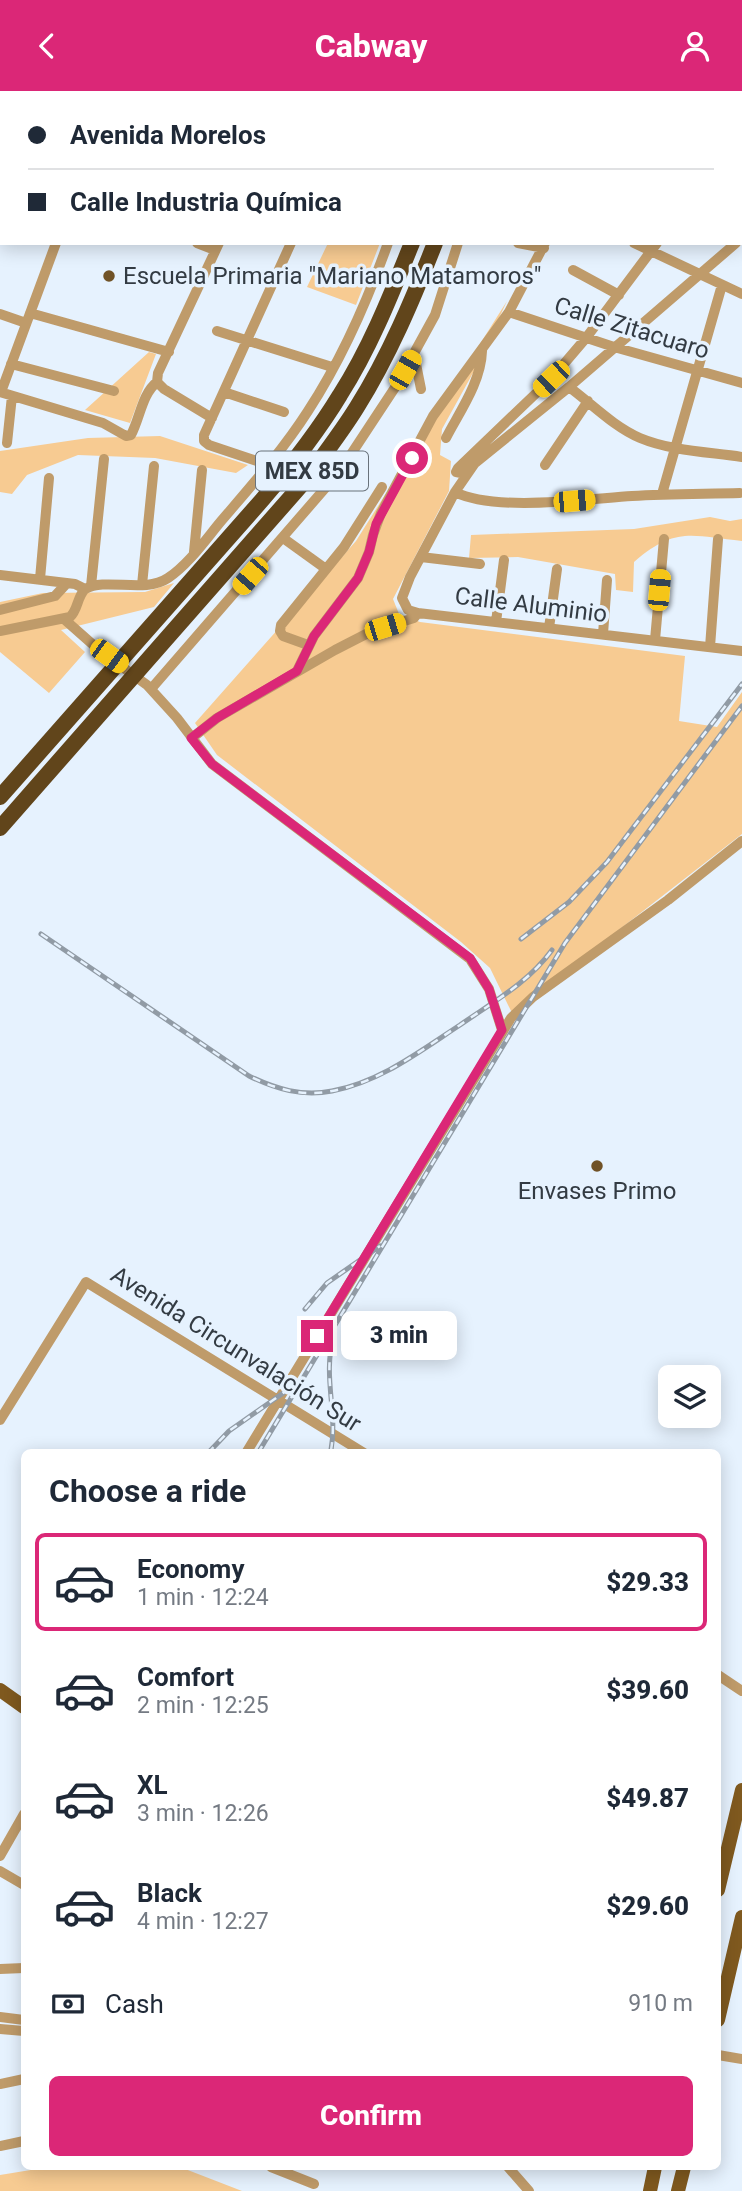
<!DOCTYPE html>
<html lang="en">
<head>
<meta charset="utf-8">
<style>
  :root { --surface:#fff; --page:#f2f2f3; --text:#1f2937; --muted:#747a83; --line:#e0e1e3; --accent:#db2777 }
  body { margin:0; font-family:Roboto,sans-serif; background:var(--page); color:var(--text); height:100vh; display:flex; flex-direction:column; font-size:26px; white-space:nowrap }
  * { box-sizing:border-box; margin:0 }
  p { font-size:23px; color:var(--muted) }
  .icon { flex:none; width:38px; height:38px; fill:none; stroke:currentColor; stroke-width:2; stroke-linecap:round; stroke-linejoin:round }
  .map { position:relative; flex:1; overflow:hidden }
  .panel { position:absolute; left:21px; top:1358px; width:700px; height:721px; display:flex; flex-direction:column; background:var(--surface); border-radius:10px; box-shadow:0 4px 18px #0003 }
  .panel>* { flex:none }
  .guide { position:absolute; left:0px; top:0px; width:742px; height:154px; box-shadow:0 4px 18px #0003; display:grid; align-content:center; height:154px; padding:0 28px; background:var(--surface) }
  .fabs { position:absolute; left:658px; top:1274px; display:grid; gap:14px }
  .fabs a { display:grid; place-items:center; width:63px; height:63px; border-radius:10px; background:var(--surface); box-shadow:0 4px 18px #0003; font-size:35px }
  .end { position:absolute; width:32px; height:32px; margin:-16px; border:9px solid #db2777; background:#fff; box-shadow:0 0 0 4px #fff }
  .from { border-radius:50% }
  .bubble { position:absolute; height:49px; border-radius:10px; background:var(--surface); box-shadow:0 4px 18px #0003; font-size:23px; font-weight:800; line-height:49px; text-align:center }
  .car { position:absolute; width:21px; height:42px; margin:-21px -10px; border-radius:9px; box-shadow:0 0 5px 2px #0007; background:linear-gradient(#f5c518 24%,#345 0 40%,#f5c518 0 76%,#345 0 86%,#f5c518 0) }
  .guide b { display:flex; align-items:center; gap:24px; height:66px; font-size:26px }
  .guide b+b { border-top:2px solid var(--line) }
  .guide i { width:18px; height:18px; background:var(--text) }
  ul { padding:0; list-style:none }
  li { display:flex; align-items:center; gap:21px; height:98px; margin:0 14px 10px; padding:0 14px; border:4px solid transparent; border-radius:10px }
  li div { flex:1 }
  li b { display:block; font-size:26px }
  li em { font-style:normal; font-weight:800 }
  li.on { border-color:var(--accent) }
  li>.icon { width:63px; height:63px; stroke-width:1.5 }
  h2 { padding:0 28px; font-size:32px; line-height:84px }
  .pay { display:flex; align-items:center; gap:18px; height:77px; padding:0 28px; font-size:26px }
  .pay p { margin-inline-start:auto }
  .primary-button { display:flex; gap:14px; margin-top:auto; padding:14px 28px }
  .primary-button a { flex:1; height:80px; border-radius:10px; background:var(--accent); color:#fff; font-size:28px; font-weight:800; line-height:80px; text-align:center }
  header { display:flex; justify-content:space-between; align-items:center; height:91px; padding:0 28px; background:var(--accent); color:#fff; font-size:32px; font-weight:800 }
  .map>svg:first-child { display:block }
  .green { fill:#f7cb92 }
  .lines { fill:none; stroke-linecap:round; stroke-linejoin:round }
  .minor { stroke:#bf9b6a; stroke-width:10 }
  .major { stroke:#7f591f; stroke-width:14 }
  .highway { stroke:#61451b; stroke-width:16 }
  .rail-casing { stroke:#919ba5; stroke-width:5 }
  .rail { stroke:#e6f2fe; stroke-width:2.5; stroke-dasharray:8; stroke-linecap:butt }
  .route { stroke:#db2777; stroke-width:9 }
  .poi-dot { fill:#705226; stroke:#e6f2fe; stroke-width:2.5 }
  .labels { text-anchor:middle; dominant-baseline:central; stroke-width:7; stroke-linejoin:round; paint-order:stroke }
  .shield { fill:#e6f2fe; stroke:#69727b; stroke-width:2 }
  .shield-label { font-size:23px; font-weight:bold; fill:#333b43 }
  .poi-label { font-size:24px; fill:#333b43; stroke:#e6f2fe; text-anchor:start }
  .street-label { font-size:24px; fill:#333b43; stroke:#e6f2fe }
</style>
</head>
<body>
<header><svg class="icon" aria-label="back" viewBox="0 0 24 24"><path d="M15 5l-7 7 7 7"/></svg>Cabway<svg class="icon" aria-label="person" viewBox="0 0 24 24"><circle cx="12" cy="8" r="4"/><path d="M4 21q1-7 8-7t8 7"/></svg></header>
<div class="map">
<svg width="742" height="2100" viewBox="0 0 742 2100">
  <rect width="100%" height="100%" fill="#e6f2fe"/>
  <!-- green -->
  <path class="green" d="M328,152H380L356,214L307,196Z
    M507,210L473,282L442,338L440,364L451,370L449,400L393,508L399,523L420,531L685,565L679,630L717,636L742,601V743L512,922L490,877L461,851L217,664L195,632L356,450Z
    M149,261L156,263L130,332L85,319Z
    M160,345L248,374L236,382L155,367L78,364L27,384L12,403L0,401V360L88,347Z
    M710,426L730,430L742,428V450C691,445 676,435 634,471L633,501L616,499L615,483L518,466L469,467L471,444L634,438Z
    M174,492L154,516L61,539L85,561L49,602L0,561V511L43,502L145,501Z
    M49,2076H180L242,2100H0V2084Z"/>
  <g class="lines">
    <!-- minor -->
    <path class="minor" d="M112,0L115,2
      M169,0L172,2
      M288,0L289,2
      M354,0L355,2
      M371,0V2
      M679,0L682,2
      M200,2L202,0
      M450,2L451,0
      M588,2V0
      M740,2L742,0
      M740,28L742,29
      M740,58L742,57
      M0,117L2,112
      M197,152L215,159
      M518,152L544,157
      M634,152L742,203
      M736,152L569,296L475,372L455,401L410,486L402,507L408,519L418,522L742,560
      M573,179L619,204
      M509,221L614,256L742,292
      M30,222L169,261
      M0,223L26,232
      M217,240L332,276
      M414,263L421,298
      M11,273L114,300
      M157,291L164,298L212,327
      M569,296C592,313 614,336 640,347C671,360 709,361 742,366
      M0,301L103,332L126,345L131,344C140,327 142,303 157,291L158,282L219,152
      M1,301L56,152
      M224,301L284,321
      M446,347C460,320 481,291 482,260
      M7,352L12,305
      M269,374L209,354L204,350V344L291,152
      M545,374L588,310
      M467,377L461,382L456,381L458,377L551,288L586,247L657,152
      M455,401C495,421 586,408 632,405C668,403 704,403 740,402
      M662,403L722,194
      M283,447L326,478
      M194,461L202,379
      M421,466L480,473
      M0,484L75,493L85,498
      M40,488L49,387
      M142,494L154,375
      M91,495L104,368
      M85,498C107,486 144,503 168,487C189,473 206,448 222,429C252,394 283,359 308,320C342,268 367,211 388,152
      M0,519L55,505L67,492
      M64,528L99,559L147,594L177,627L212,673L470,868L489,898L502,939
      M496,531L504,469
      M549,537L557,478
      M0,540L70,526C78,519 77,506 85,498
      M603,543L607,489
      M655,549L664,448
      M308,554L283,545L280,540L281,534L344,456L382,396
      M710,556L718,448
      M297,580L314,545L358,487L369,461L373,444L381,422L433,325L509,221L545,152
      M151,598L340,380L396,295L435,224L458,152
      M192,647L217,627L335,559L372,540L414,527L418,522
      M0,1329L86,1191L364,1362
      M246,1362L511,927L533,906L668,809L742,750
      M718,1584L742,1600
      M0,1765L24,1723
      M0,1780L24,1794
      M0,1878L24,1877
      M0,1926L24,1929
      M0,1938L24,1940
      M718,1964L742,1968
      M0,1993L24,1988
      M0,2055L24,2050
      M271,2076L314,2093
      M508,2076L529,2100"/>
    <!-- major -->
    <path class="major" d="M0,1599L24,1616
      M718,1799L742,1699
      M718,1929L742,1826
      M650,2100L655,2076
      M678,2100L684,2076"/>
    <!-- highway -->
    <path class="highway" d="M473,2L474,0
      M495,2L496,0
      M0,706L262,409C290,376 317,342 340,304C370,257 391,204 412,152
      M0,737L304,391C322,366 341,342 357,316C389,265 413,208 435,152"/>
    <!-- rail casing -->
    <g class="rail-casing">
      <path id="rail" d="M41,843L249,985C276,998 302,1006 332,1000C380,991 420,960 460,934C493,911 528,892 552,859
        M521,848L569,811L607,771L742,593
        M305,1218L327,1192L380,1155
        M331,1359C338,1320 322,1285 334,1244
        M208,1362L229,1340L296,1293
        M258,1362L565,852L742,615"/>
    </g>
    <!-- rail -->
    <use href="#rail" class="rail"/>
  </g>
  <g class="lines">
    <!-- route -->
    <path class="route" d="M317,1245L502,939L489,898L470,867L212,673L191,647L217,627L297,580L314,545L358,487L369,461L376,433L412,367"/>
  </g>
  <!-- markers -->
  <g class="poi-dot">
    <circle cx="109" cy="185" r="7"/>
    <circle cx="597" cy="1075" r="7"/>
  </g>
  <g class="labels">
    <!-- shield labels -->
    <rect class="shield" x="256" y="360.5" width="112" height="39" rx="5"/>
    <g class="shield-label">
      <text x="312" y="380">MEX 85D</text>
    </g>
    <!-- poi labels -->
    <g class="poi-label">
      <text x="123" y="185">Escuela Primaria "Mariano Matamoros"</text>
      <text x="597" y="1100" text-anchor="middle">Envases Primo</text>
    </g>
    <!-- street labels -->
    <g class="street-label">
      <text transform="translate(632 237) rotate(17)">Calle Zitacuaro</text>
      <text transform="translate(531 514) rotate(7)">Calle Aluminio</text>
      <text transform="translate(236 1258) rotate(32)">Avenida Circunvalación Sur</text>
    </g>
  </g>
</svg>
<div class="fabs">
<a><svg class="icon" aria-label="layers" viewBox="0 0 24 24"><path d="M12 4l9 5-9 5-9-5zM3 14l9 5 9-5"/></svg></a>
</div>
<i class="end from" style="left:412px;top:367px"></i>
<i class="end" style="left:317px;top:1245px"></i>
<div class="bubble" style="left:341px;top:1220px;width:116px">3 min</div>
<i class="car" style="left:405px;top:279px;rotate:30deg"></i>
<i class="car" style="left:551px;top:288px;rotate:226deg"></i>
<i class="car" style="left:574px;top:410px;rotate:85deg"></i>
<i class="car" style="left:250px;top:485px;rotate:221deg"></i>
<i class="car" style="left:659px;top:499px;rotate:5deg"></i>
<i class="car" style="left:385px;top:536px;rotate:73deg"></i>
<i class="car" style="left:109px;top:565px;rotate:126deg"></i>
<div class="guide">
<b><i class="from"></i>Avenida Morelos</b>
<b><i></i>Calle Industria Química</b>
</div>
<section class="panel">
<h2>Choose a ride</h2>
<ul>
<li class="on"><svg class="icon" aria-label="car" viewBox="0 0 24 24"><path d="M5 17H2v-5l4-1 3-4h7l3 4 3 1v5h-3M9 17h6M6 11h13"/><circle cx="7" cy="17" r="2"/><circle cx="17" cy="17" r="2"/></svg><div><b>Economy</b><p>1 min · 12:24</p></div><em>$29.33</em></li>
<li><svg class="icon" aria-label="car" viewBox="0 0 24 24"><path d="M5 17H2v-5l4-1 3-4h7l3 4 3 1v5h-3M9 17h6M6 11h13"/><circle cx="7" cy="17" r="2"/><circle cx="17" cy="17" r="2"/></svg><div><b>Comfort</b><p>2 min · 12:25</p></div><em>$39.60</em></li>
<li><svg class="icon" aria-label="car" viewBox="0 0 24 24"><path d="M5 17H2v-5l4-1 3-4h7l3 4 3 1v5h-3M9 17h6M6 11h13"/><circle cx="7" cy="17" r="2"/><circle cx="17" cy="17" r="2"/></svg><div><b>XL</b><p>3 min · 12:26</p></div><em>$49.87</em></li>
<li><svg class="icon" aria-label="car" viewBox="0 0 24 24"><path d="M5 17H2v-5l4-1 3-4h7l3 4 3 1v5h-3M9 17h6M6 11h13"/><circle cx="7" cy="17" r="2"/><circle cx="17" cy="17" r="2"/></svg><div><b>Black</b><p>4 min · 12:27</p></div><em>$29.60</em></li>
</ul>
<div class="pay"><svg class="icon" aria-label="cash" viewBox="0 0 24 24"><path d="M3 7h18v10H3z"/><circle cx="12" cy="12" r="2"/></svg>Cash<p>910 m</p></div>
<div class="primary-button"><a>Confirm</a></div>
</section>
</div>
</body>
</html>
